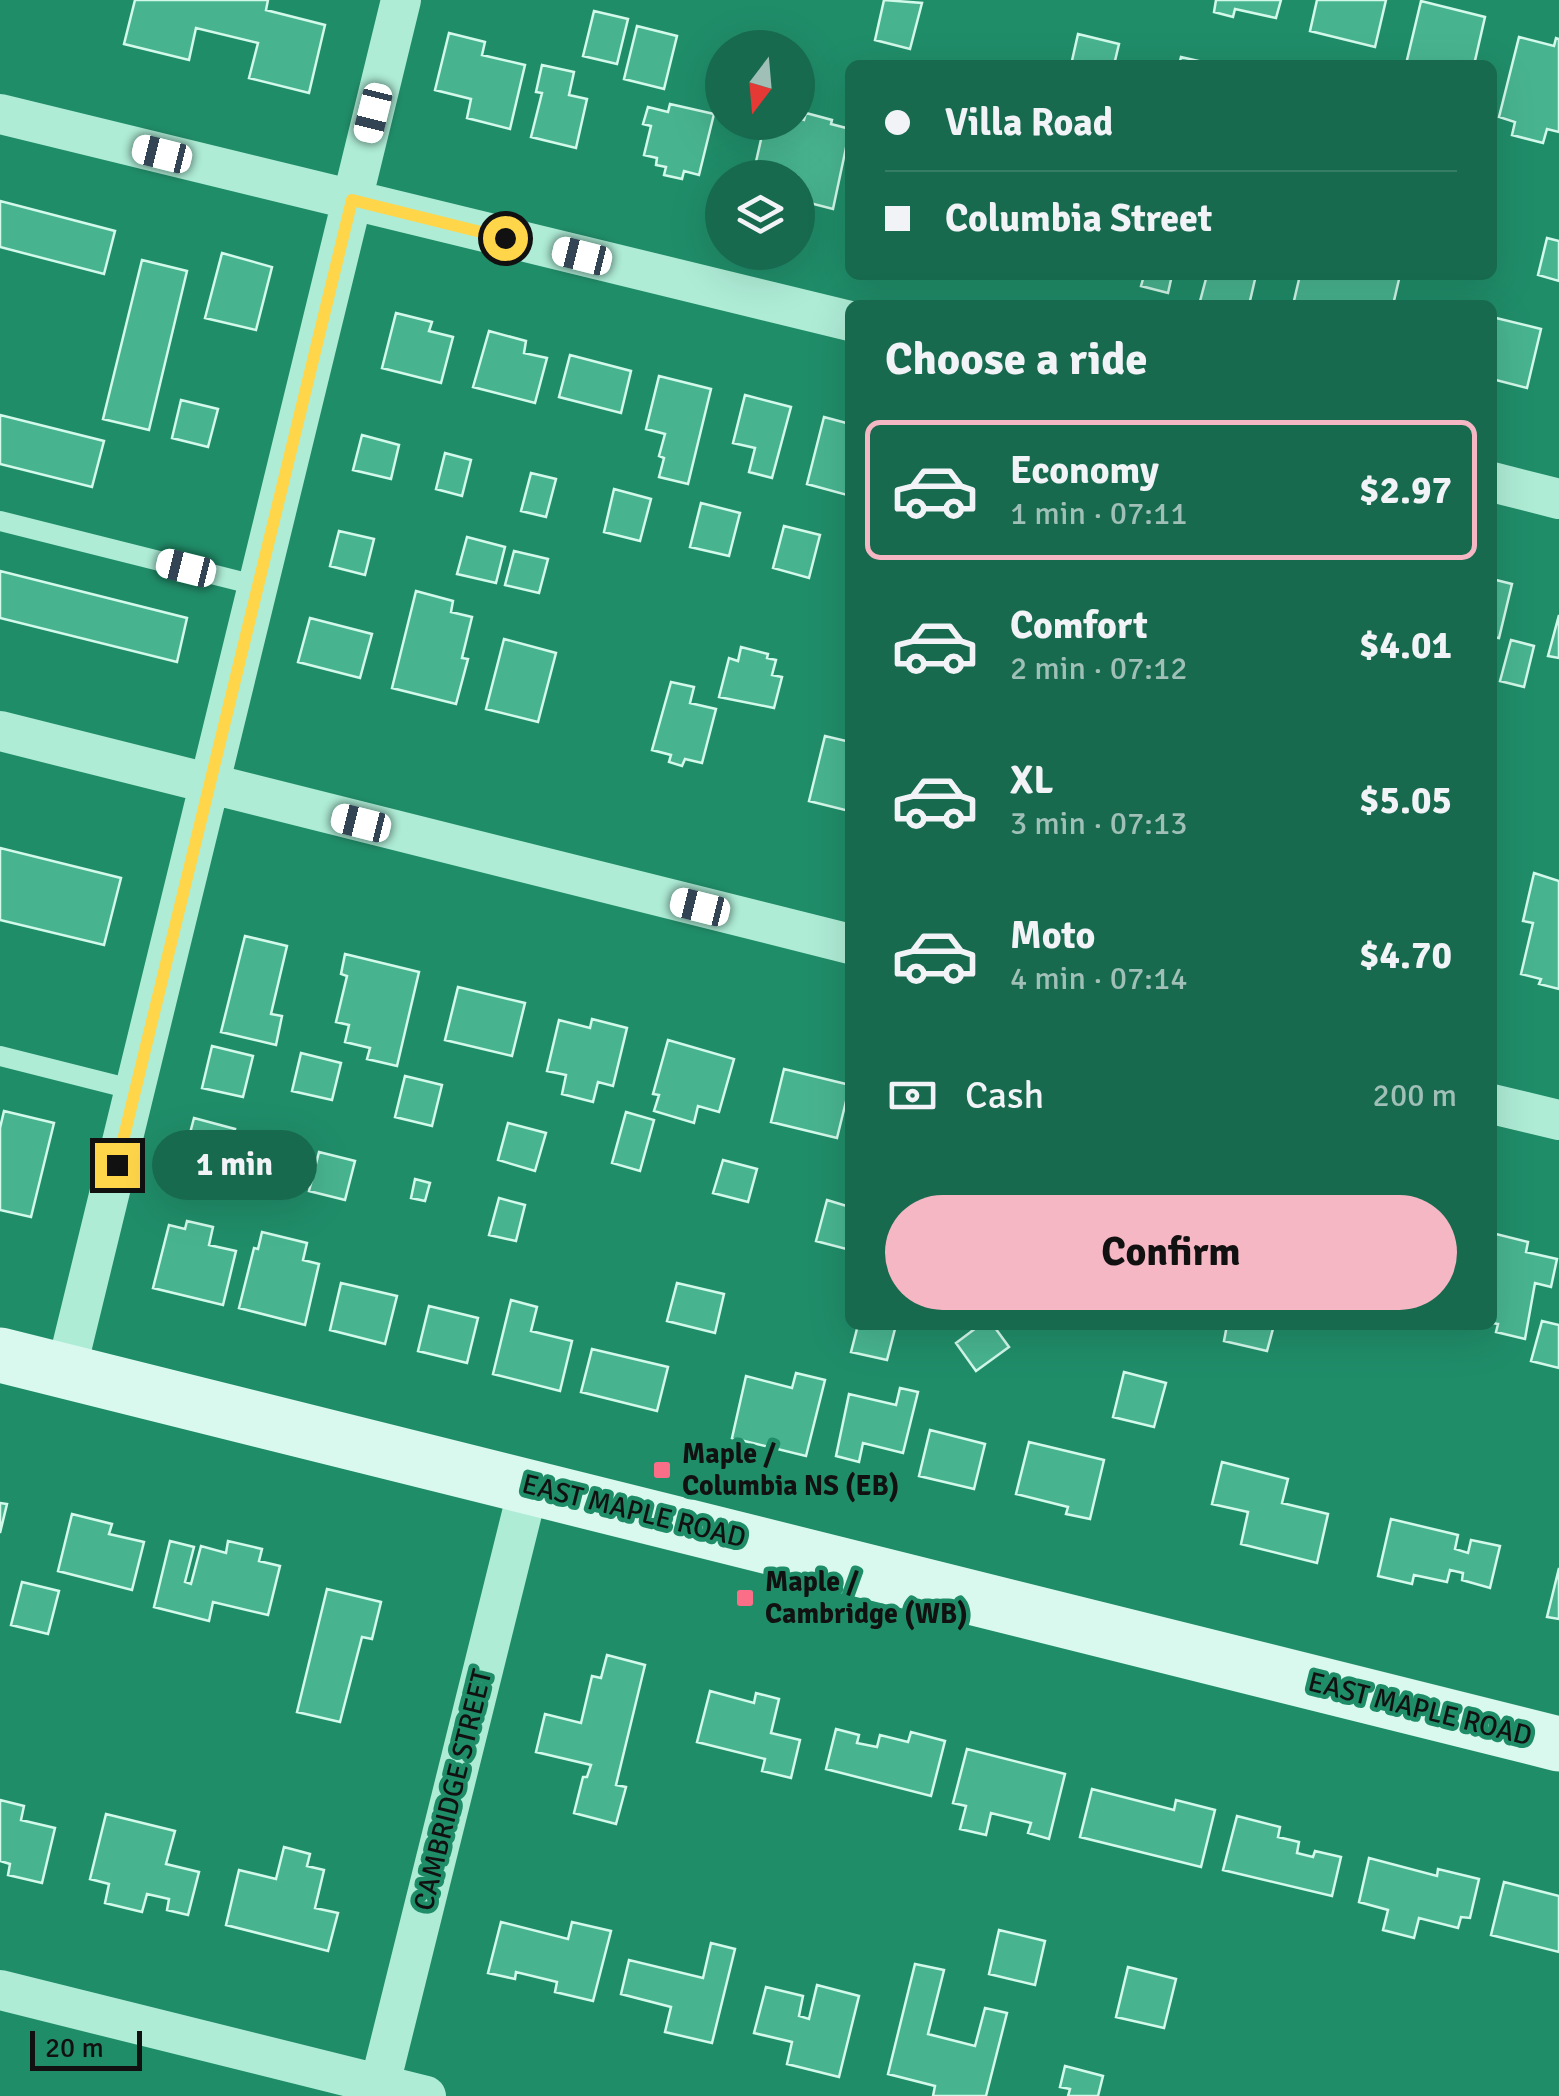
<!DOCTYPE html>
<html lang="en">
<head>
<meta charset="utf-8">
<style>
  :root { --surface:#186a4f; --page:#257259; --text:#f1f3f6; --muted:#9fbfb7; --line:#367d66; --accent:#f5b7c4 }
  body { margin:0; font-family:Signika,sans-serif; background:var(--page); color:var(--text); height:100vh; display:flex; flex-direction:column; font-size:38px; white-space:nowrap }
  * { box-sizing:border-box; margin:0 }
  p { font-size:32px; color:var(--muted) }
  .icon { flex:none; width:55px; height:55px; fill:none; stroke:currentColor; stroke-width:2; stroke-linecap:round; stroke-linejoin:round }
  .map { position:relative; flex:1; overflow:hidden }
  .panel { position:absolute; left:845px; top:300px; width:652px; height:1030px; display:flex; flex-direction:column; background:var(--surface); border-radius:15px; box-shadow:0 10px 40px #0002 }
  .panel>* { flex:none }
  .guide { position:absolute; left:845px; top:60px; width:652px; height:220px; border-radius:15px; box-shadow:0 10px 40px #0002; display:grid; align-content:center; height:220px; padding:0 40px; background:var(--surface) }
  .needle { width:65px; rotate:196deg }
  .tools { position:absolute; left:705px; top:30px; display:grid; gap:20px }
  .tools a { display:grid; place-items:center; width:110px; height:110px; border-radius:50%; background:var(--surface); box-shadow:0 10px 40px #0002; font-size:50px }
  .scale { position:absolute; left:30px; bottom:25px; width:112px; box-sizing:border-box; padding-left:10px; border:5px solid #111; border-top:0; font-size:28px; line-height:35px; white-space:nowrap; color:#111; -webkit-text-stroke:8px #208d69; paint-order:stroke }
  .end { position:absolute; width:45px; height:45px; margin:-22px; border:12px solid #ffd54a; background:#111; box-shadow:0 0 0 5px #111 }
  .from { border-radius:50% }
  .bubble { position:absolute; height:70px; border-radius:35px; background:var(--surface); box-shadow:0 10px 40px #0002; font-size:32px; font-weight:700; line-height:70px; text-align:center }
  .car { position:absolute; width:30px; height:60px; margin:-30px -15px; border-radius:12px; box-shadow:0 0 8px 2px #0007; background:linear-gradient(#fff 24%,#345 0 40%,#fff 0 76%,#345 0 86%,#fff 0) }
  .guide b { display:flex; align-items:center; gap:35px; height:95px; font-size:38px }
  .guide b+b { border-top:2px solid var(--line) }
  .guide i { width:25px; height:25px; background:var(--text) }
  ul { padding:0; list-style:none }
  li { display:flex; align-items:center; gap:30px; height:140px; margin:0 20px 15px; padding:0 20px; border:5px solid transparent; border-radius:15px }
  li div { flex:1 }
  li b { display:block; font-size:38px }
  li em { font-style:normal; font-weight:700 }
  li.on { border-color:var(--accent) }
  li>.icon { width:90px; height:90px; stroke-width:1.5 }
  h2 { padding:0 40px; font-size:45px; line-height:120px }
  .pay { display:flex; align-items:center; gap:25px; height:110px; padding:0 40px; font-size:38px }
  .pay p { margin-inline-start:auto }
  .primary-button { display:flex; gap:20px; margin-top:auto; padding:20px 40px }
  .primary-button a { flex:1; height:115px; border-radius:60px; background:var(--accent); color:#111; font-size:40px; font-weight:700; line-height:115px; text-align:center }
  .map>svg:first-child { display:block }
  .building { fill:#48b48f; stroke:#d3f9eb; stroke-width:2.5 }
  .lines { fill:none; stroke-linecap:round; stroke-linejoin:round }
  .lane { stroke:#aeecd6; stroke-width:20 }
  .street { stroke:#aeecd6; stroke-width:40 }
  .secondary { stroke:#d9f9ef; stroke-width:55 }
  .route { stroke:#ffd54a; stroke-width:12 }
  .poi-dot { fill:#fa6e88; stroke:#208d69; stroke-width:4 }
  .labels { text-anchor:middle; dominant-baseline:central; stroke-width:9; stroke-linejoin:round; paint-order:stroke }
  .poi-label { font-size:28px; font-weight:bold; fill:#111; stroke:#208d69; text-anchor:start }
  .street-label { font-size:28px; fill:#111; stroke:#208d69 }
</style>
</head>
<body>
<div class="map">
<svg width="1559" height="2096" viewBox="0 0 1559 2096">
  <rect width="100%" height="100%" fill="#208d69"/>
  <!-- building -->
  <path class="building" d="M135,0H268L266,10L325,25L309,93L249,78L258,43L196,28L189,60L124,44Z
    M884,0L922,3L910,49L875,40Z
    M1216,0H1281L1276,18L1235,9L1233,17L1214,12Z
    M1317,0H1386L1375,47L1310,31Z
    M1421,1L1485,17L1474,65H1429L1407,60Z
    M594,11L628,19L617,64L583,56Z
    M637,26L677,36L664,89L624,79Z
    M449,33L485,42L482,55L525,65L510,129L467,118L471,99L435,90Z
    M1078,34L1119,44L1114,65H1071Z
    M1519,37L1554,46L1556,38L1559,39V132L1547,129L1543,143L1512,135L1515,122L1499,117Z
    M1181,57L1216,65H1179Z
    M542,65L574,72L569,95L587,99L576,148L531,137L542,93L536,92Z
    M670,104L714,114L699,175L684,171L682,179L664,175L666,167L656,165L657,158L644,155L651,126L643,124L648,107L668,112Z
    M806,113L832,120L831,124L850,129L833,209L798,200L797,176L755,166L765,122H798V118L804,120Z
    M0,201L115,231L104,274L0,247Z
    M1547,238L1559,241V281L1538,275Z
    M222,253L272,267L256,330L205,318Z
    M142,260L187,271L149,430L103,419Z
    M1129,275H1172L1168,293L1141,286L1143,279Z
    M1207,275H1256L1249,305H1199Z
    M1300,275H1400L1393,305H1293Z
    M396,313L432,322L429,331L453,337L441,383L382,368Z
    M1492,317L1541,329L1527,388L1492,379Z
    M489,331L526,341L524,353L547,358L535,403L473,387Z
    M570,355L631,371L621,413L559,397Z
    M659,376L711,389L688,484L659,477L664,458L659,456L665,434L646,429Z
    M745,395L791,407L772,478L749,472L755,448L733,443Z
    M181,400L218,409L208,447L172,438Z
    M0,415L104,441L92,487L0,464Z
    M824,417L850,424L847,495L807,484Z
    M362,435L399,445L391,479L353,470Z
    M445,453L471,460L462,496L436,489Z
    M531,473L556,479L546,517L521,511Z
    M614,489L651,499L640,541L604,532Z
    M701,503L740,513L729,556L690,547Z
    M784,526L820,535L809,578L773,568Z
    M339,531L374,539L365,575L330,566Z
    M467,537L505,547L496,583L457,574Z
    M514,551L548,559L539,593L505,585Z
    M0,571L187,618L177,662L0,618Z
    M1492,579L1512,584L1499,638L1492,637Z
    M416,591L453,601L451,612L472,617L462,658L468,659L456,704L392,688Z
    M1559,615V658L1548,656Z
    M310,618L372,634L360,678L298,662Z
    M504,639L556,653L538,722L486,709Z
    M1511,640L1534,646L1524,687L1500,681Z
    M741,647L768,654L767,658L776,660L772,675L782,677L774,708L719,697L729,658L738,661Z
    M671,682L694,687L690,703L716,709L702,763L685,759L682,766L669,762L671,755L652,750Z
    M850,724L849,811L809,801L825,736L846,741Z
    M0,848L121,878L104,945L0,920Z
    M1534,873L1559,881V989L1539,984L1541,979L1521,974L1533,923L1523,921Z
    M245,936L287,946L271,1014L282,1016L276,1045L221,1032Z
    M345,954L419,972L397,1066L367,1059L370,1048L345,1042L349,1025L336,1022L347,976L341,974Z
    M458,987L525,1003L512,1056L445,1040Z
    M592,1019L627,1028L613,1086L598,1082L593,1102L562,1094L566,1075L547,1071L559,1020L590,1028Z
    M668,1040L734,1059L719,1112L698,1106L694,1123L654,1111L659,1095L653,1094Z
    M212,1046L253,1056L243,1097L202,1088Z
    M301,1053L341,1063L332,1100L292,1091Z
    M784,1069L850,1085L837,1138L771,1122Z
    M405,1076L442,1085L432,1126L395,1117Z
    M4,1111L54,1123L31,1217L0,1210V1128Z
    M626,1112L654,1120L640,1171L612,1163Z
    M194,1118L235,1129L226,1167L184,1156Z
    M508,1123L546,1133L535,1171L498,1160Z
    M319,1152L355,1161L345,1200L309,1191Z
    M723,1160L757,1169L748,1202L713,1193Z
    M415,1179L430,1183L425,1201L411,1198Z
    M499,1198L525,1205L516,1241L489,1235Z
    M827,1200L850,1207V1250L816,1241Z
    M187,1221L213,1227L209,1245L236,1251L223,1305L153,1288L169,1225L185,1229Z
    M262,1232L307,1243L303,1260L319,1264L305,1325L239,1308L254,1248L258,1249Z
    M1492,1233L1528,1242L1526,1252L1557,1259L1551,1287L1535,1283L1525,1339L1496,1332L1498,1324L1492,1323Z
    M341,1283L397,1296L385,1344L330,1330Z
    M677,1283L724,1294L715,1333L667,1321Z
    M511,1300L537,1307L531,1331L572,1341L560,1391L493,1374Z
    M429,1306L478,1318L467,1363L418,1351Z
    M1542,1321L1559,1325V1368L1531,1361Z
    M858,1325H896L887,1360L851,1352Z
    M980,1325H993L1009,1347L976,1371L956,1343Z
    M1227,1325H1274L1267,1351L1224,1341Z
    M592,1349L668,1367L657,1411L581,1392Z
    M1124,1372L1166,1383L1154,1427L1113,1417Z
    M796,1373L825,1380L806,1456L732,1438L746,1376L792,1388Z
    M900,1388L918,1392L903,1453L863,1443L859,1462L836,1456L849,1394L896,1405Z
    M930,1430L985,1444L974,1489L919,1476Z
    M1029,1442L1104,1460L1090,1519L1066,1514L1068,1507L1016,1494Z
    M1222,1462L1288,1479L1282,1503L1328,1514L1317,1563L1241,1544L1248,1512L1212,1504Z
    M0,1503L7,1504L0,1533Z
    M72,1514L112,1524L109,1534L144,1542L132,1590L58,1571Z
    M1391,1519L1458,1535L1455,1549L1468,1553L1471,1540L1500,1546L1490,1588L1462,1580L1463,1573L1450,1570L1447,1582L1414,1575L1412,1584L1378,1576Z
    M170,1541L194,1547L185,1582L191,1584L201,1546L226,1553L228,1541L262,1549L259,1561L280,1566L268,1615L213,1602L209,1621L154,1607Z
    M1559,1568V1619L1547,1617Z
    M22,1582L59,1591L48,1634L11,1625Z
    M327,1589L381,1602L372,1639L362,1637L340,1722L297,1712Z
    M607,1655L645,1665L616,1785L626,1787L616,1824L574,1813L583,1777H587L591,1765L536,1752L545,1714L581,1723L592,1676L601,1678Z
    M710,1691L754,1703L756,1693L779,1699L771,1733L800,1740L791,1778L762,1771L765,1759L697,1742Z
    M836,1729L859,1735L857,1743L877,1747L880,1735L908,1742L911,1732L945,1741L931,1796L826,1769Z
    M967,1749L1065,1774L1049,1839L1028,1833L1031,1823L991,1813L986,1835L960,1829L966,1806L953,1803Z
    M1092,1789L1174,1810L1176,1800L1215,1810L1201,1867L1080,1837Z
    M0,1800L24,1806L21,1820L55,1828L42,1883L8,1875L10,1864L0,1861Z
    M106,1814L175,1831L166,1864L199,1872L188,1915L167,1910L169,1899L147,1894L142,1912L105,1903L109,1884L90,1879Z
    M1237,1816L1280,1827L1278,1837L1299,1842L1297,1853L1313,1857L1315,1851L1341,1857L1332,1896L1223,1870Z
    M284,1847L310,1854L307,1866L324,1870L315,1908L338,1913L328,1951L226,1925L239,1870L276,1879Z
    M1369,1858L1437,1876L1438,1869L1479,1879L1470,1918L1461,1917L1458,1928L1419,1918L1414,1938L1383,1930L1388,1910L1359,1902Z
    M1504,1882L1559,1896V1952L1491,1935Z
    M501,1922L568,1939L572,1922L611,1931L593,2001L555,1992L557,1982L516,1972L515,1979L488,1973Z
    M999,1930L1045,1941L1035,1985L989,1974Z
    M711,1943L735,1949L712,2043L665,2032L671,2007L621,1994L629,1960L703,1978Z
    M915,1964L944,1970L928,2034L975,2046L985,2008L1007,2013L986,2096H933L935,2086L888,2074Z
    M1128,1967L1176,1979L1164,2028L1116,2017Z
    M817,1985L859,1996L839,2077L787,2064L792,2042L754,2033L766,1987L803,1996L799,2016L809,2019Z
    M1065,2066L1103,2076L1098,2096H1068L1070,2089L1060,2087Z"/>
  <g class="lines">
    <!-- lane -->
    <path class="lane" d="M0,521L259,586
      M0,1056L135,1090"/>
    <!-- street -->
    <path class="street" d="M0,114L850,321
      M1492,482L1559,499
      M0,731L850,944
      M1492,1104L1559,1120
      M66,1371L401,0
      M0,1990L426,2096
      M377,2096L529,1485"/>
    <!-- secondary -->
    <path class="secondary" d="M0,1355L1559,1744"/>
  </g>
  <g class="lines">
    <!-- route -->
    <path class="route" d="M117,1165L352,200L505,238"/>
  </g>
  <!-- markers -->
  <g class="poi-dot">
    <rect x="652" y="1460" width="20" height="20" rx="5"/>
    <rect x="735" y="1588" width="20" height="20" rx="5"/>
  </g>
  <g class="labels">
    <!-- poi labels -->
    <g class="poi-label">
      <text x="682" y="1454">Maple /<tspan x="682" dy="32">Columbia NS (EB)</tspan></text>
      <text x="765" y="1582">Maple /<tspan x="765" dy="32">Cambridge (WB)</tspan></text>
    </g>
    <!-- street labels -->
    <g class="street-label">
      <text transform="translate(634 1511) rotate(14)">EAST MAPLE ROAD</text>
      <text transform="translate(1420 1709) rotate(14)">EAST MAPLE ROAD</text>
      <text transform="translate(453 1790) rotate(-76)">CAMBRIDGE STREET</text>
    </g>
  </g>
</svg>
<div class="tools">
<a><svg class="needle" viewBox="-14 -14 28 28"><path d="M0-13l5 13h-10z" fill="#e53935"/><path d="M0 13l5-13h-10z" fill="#9fbfb7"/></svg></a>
<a><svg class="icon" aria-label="layers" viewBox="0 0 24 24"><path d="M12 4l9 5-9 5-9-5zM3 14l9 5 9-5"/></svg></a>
</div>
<div class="scale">20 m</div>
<i class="end from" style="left:505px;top:238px"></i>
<i class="end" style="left:117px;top:1165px"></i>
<div class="bubble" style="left:152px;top:1130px;width:165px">1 min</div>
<i class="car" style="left:373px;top:113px;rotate:194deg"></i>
<i class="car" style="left:162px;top:154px;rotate:284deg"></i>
<i class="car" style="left:582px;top:256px;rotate:284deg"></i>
<i class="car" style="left:186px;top:568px;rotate:284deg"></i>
<i class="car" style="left:361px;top:823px;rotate:284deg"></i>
<i class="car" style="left:700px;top:907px;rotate:284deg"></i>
<div class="guide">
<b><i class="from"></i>Villa Road</b>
<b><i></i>Columbia Street</b>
</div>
<section class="panel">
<h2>Choose a ride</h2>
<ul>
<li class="on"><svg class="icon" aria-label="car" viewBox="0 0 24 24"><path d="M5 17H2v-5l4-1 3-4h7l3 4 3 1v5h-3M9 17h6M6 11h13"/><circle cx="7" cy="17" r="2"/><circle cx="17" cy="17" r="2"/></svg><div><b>Economy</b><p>1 min · 07:11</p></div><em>$2.97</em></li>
<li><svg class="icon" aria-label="car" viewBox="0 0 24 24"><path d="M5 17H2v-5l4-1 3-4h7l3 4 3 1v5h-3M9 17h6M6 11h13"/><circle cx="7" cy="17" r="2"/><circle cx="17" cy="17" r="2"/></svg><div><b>Comfort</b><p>2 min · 07:12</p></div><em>$4.01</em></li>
<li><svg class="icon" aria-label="car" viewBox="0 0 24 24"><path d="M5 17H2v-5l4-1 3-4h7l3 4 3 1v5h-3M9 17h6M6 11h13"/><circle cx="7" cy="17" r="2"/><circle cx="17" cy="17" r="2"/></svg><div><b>XL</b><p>3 min · 07:13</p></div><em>$5.05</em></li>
<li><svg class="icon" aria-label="car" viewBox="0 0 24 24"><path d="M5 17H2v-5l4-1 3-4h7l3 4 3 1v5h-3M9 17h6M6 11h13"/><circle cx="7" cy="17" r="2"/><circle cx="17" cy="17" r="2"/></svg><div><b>Moto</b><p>4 min · 07:14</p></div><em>$4.70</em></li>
</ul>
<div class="pay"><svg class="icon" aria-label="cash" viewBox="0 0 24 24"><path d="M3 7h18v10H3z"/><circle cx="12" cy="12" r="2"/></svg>Cash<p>200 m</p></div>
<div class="primary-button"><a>Confirm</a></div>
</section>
</div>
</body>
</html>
